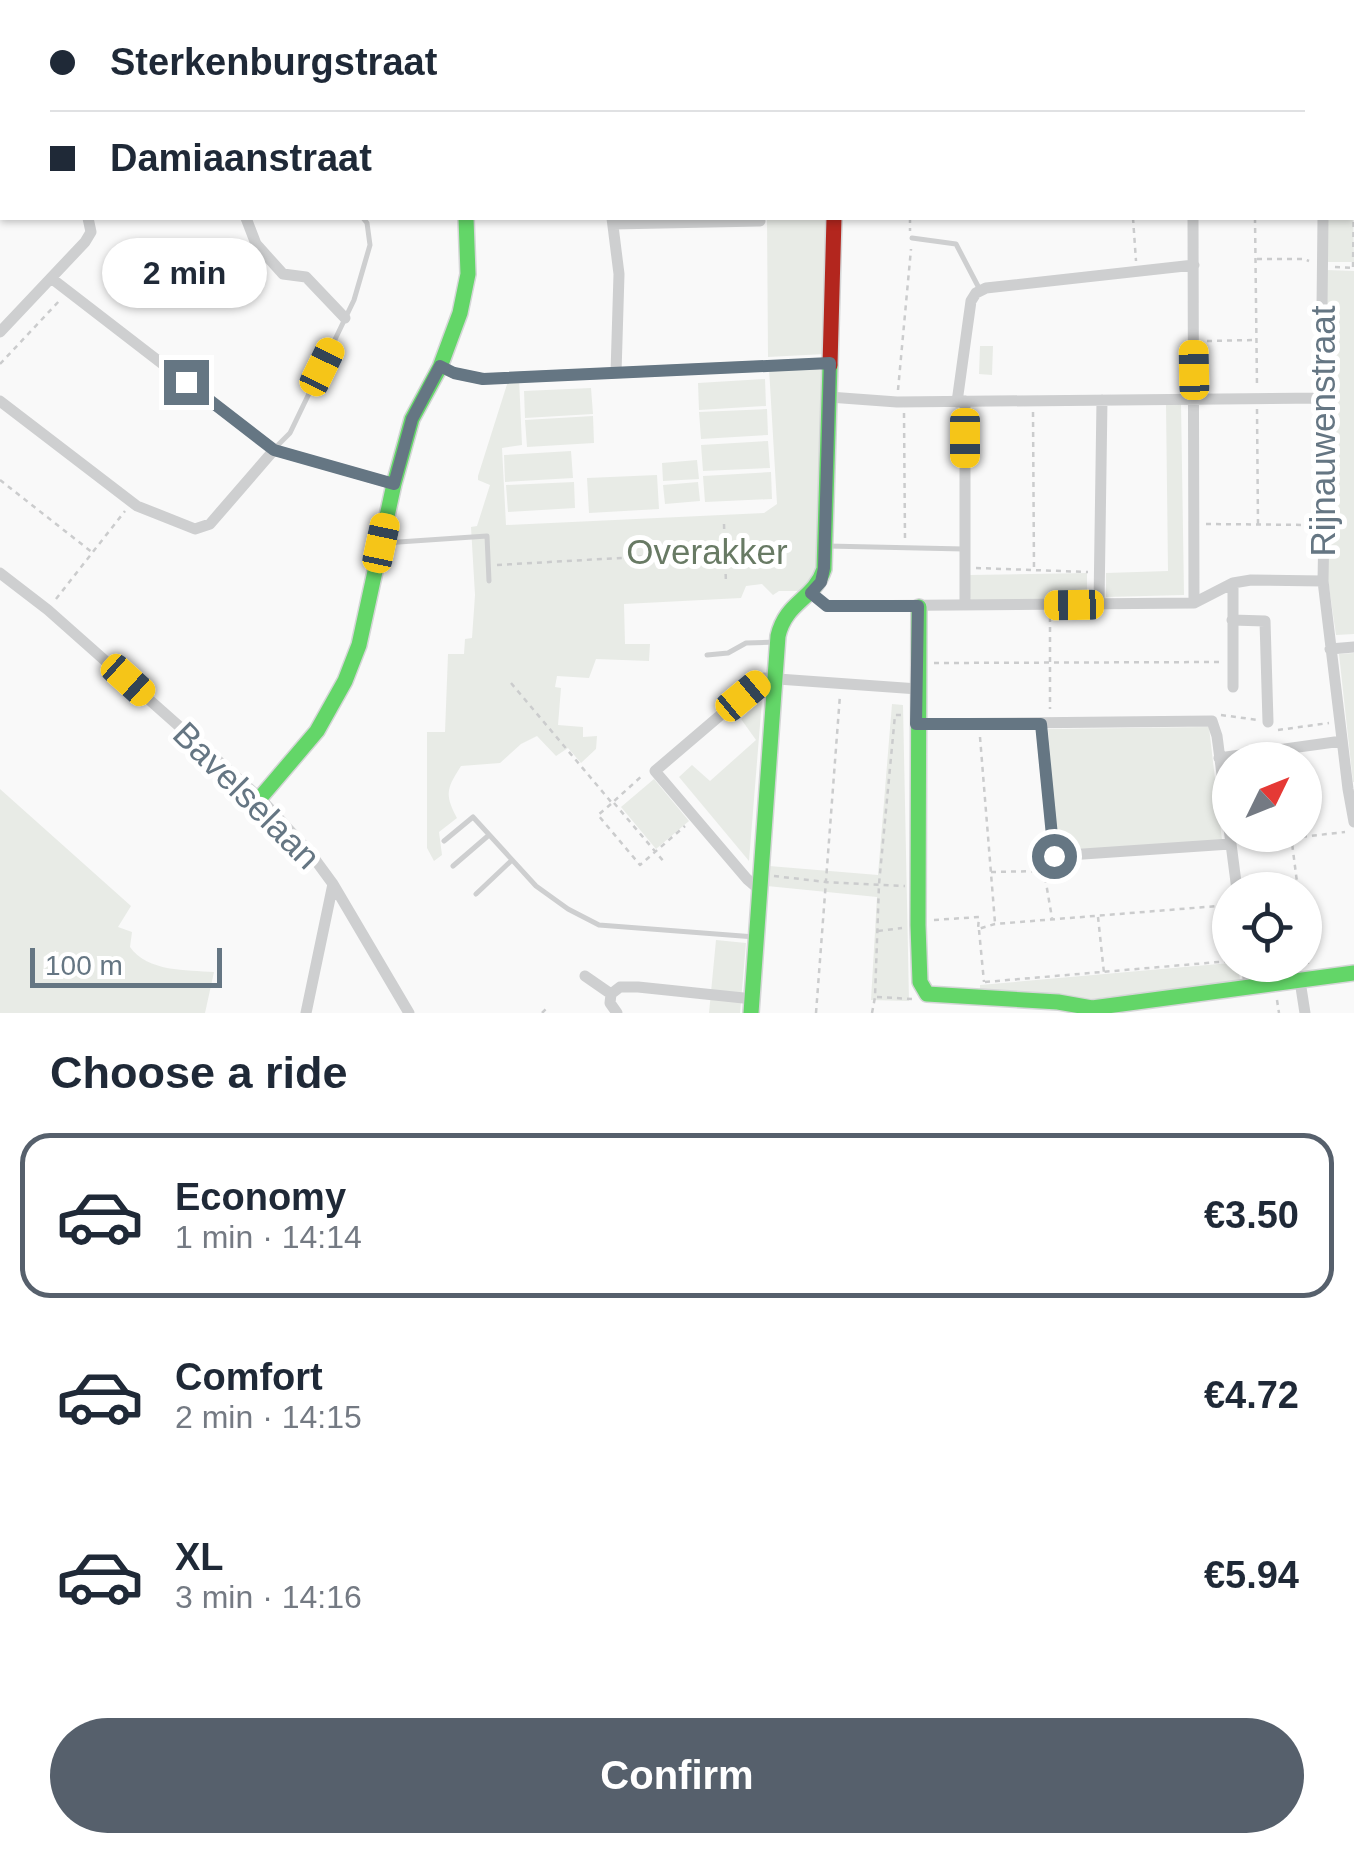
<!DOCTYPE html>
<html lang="en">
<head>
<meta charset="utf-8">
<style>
  :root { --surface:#fff; --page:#f2f2f3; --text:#1f2937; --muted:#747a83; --line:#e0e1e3; --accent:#56606c }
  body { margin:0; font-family:Helvetica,sans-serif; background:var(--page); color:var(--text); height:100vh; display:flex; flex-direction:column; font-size:38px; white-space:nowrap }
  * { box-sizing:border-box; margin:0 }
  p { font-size:32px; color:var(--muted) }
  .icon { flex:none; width:55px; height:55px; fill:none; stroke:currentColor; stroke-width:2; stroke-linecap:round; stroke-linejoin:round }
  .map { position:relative; height:1013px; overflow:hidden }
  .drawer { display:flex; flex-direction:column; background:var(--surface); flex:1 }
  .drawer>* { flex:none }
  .banner { position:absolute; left:0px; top:0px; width:1355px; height:220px; box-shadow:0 2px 8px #0004; display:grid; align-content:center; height:220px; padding:0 50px; background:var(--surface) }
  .needle { width:65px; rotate:47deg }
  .controls { position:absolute; left:1212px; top:742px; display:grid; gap:20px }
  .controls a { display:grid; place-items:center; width:110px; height:110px; border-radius:50%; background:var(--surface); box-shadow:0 2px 8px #0004; font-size:50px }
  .scale { position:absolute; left:30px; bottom:25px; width:192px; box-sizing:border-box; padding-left:10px; border:5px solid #657683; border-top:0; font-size:28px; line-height:35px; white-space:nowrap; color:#657683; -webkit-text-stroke:8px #fff; paint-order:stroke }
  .end { position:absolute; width:45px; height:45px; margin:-22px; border:12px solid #657683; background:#fff; box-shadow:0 0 0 5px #fff }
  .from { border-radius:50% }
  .bubble { position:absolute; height:70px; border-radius:35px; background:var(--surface); box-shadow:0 2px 8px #0004; font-size:32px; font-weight:600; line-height:70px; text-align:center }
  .car { position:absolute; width:30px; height:60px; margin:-30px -15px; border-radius:12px; box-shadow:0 0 8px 2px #0007; background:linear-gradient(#f5c518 24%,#345 0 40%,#f5c518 0 76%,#345 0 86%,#f5c518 0) }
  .banner b { display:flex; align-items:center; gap:35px; height:95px; font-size:38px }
  .banner b+b { border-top:2px solid var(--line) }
  .banner i { width:25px; height:25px; background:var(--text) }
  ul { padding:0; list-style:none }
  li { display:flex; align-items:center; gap:30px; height:165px; margin:0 20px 15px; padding:0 30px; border:5px solid transparent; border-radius:30px }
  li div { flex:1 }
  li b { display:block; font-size:38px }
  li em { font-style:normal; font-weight:600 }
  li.on { border-color:var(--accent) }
  li>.icon { width:90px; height:90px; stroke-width:1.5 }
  h2 { padding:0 50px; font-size:45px; line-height:120px }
  .cta { display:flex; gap:20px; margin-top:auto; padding:20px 50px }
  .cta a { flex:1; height:115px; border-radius:60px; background:var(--accent); color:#fff; font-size:40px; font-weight:600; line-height:115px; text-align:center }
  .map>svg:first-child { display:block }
  .green { fill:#e8ebe6 }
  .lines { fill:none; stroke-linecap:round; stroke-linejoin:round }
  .fast-casing { stroke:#d5d6d7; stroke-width:18 }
  .jam-casing { stroke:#d5d6d7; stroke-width:18 }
  .path { stroke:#cbcccd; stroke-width:2.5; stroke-dasharray:5 5; stroke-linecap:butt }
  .lane { stroke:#cecfd0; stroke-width:5 }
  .street { stroke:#cecfd0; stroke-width:11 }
  .fast { stroke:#63d668; stroke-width:15 }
  .jam { stroke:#b3261e; stroke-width:15 }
  .route { stroke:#657683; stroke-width:12 }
  .labels { text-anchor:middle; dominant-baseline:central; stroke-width:10; stroke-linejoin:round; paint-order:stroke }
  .street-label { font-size:35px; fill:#657683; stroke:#fff }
  .park-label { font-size:35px; fill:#687a64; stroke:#fff }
</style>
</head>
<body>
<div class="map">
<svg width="1354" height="1013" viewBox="0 0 1354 1013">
  <rect width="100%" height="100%" fill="#f9f9f9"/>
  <!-- green -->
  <path class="green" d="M607,0H832V2H607Z
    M1352,146L1354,262H1327V218H1352Z
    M767,218H828L825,354L768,357Z
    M1327,270L1354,271V634L1336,635L1328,580Z
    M980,346H993L992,375L979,374Z
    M825,366L818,584L812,591H779L773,595L762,584L746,586L741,598L624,604L625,644H650L649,661L596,659L589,678L557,676L555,687L561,688L558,725L583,727V737L597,736L596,749L581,763L568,748L556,756L537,736L521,744L500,763L461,766C447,788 444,794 457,818L439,832L442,855L434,861L427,848V732H445L448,654H464L465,639L472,638L475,595L471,527L477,526L490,485L478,480V476L509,378H519L522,445L502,448L506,525L764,513L777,504L769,368Z
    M765,379L766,406L699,410L698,383Z
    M591,388L593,414L525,418L524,391Z
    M1181,403L1184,595L1106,597V573L1168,571L1166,404Z
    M767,409L768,435L701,439L699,412Z
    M593,416L594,443L527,447L525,420Z
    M768,441L770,468L703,471L701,445Z
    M571,451L573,478L505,482L504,455Z
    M697,460L699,479L663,481L662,463Z
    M771,472L772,499L705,502L703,476Z
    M657,475L659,509L589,513L587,478Z
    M574,482L575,508L508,512L506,485Z
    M698,482L700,501L665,504L663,485Z
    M1087,573V598L972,602L970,598V575Z
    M1354,653V782H1353L1339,654Z
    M762,700L749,861L679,777L692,765L710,781L756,740L741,719Z
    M892,704L903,705L909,1001L871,1000L877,897L767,886L769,866L878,875Z
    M1209,727L1222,840L1057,852L1048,729Z
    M654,779L689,821L656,849L621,807Z
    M0,789L131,906L118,927L132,932L130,947C148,972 186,970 214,972L205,1013H0Z
    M716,940L746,943L740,1013H709Z
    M1230,963V965H1238L1240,980L1093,999L980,991V985Z"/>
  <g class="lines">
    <!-- fast casing -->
    <g class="fast-casing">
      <path id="fast" d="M172,2L176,0
        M0,62L2,63
        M919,607L918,925L920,982L927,994L1058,1002L1092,1008L1354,973
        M260,798L317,731L345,681L359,645L394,484L412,419L440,367L460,313L468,274L466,218
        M751,1013L778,636C786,601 814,600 824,569L830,365"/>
    </g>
    <!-- jam casing -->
    <g class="jam-casing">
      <path id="jam" d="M830,365L834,218"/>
    </g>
    <!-- path -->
    <path class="path" d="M94,0L97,2
      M995,0V2
      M142,2L146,0
      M210,2L214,0
      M1127,2L1128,0
      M0,30L2,32
      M0,90L2,91
      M910,218V231
      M1133,218L1136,261
      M1255,218L1257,386
      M1257,259H1304L1309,261
      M1335,267L1354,268
      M1353,267L1354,183
      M1207,341L1254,340
      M0,364L61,299
      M898,390L911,249
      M1257,409L1258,524
      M1033,412L1034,571
      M904,413L905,540
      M0,480L93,553
      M724,524L726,584
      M1206,524L1313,525
      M497,565L725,552
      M976,568L1088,572
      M56,599L125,511
      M1050,617V709
      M934,663L1221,662
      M511,683L612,803L644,774
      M1221,715L1258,720
      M1278,730L1329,723
      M980,737L995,923
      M614,803L665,863
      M611,804L598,815L640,865L685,826
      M1291,835L1298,890
      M1292,838L1345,832
      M991,872L1044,871L1052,918
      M774,876L826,882L905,886
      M1098,917L1104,973
      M934,920L979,917L978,929L995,924L1230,905
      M979,930L984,982
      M878,931L902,928
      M1305,942L1308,964
      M985,982L1230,961
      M877,997L913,999
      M1277,1000L1279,1013
      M542,1013L547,1008
      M816,1013L840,695
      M872,1013L875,997L879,884L895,715H904"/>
    <!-- lane -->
    <path class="lane" d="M905,2V0
      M1077,2V0
      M912,238L956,244L980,290
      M274,449L290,433L354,300L370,245L367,223L363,218
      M384,543L487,536L489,581
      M827,546L964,549
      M707,655L728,653L746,643L776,642
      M444,841L473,817L536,886L568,909L599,925L755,937
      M453,866L489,835
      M476,894L512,860"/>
    <!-- street -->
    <path class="street" d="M342,0L345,2
      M417,0V2
      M600,0V2
      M1170,0V2
      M1263,0V2
      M1351,0V2
      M462,2V0
      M839,2V0
      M1352,62L1354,116
      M1352,141H1354
      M246,218L256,244L283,274L306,277L345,318
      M612,218L619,274L616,373
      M1193,218L1194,603
      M1323,218L1321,398L1324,525L1323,581L1348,789L1354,822
      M613,224L760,221
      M51,278L274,450L394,484
      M0,332L85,242L91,232L88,218
      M440,367L454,373L483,379L830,363
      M829,397L897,402L1321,398
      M0,401L137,506L195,529L210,524L274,450
      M957,402L971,301L976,293L986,288L1194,265
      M0,573L48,610L260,798L311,854L333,884L409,1013
      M811,593L827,606L1194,603L1233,583L1251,580L1323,581
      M1099,604L1102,400
      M965,605V401
      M1232,620L1265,621L1268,722
      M1330,649L1354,647
      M1233,687V583
      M917,724L1212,721L1217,736L1237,890
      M1041,724L1054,856L1230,844
      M1219,758L1342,741
      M761,891L747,879L655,771L764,678L918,689
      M1246,965L1249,985
      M585,976L611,994
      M1300,981L1305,1013
      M306,1013L333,884
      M617,1013L610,1003L611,994L620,987H638L753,999"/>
    <!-- fast -->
    <use href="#fast" class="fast"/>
    <!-- jam -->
    <use href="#jam" class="jam"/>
  </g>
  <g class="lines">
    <!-- route -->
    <path class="route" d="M186,382L274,450L394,484L412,419L440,366L454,373L483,379L830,363L824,568L821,582L811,593L827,606H918L916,724H1041L1054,856"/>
  </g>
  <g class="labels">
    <!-- street labels -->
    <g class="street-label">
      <text transform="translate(1322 431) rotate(-90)">Rijnauwenstraat</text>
      <text transform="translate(247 795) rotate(45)">Bavelselaan</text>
    </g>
    <!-- park labels -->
    <g class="park-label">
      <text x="707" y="551">Overakker</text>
    </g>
  </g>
</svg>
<div class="controls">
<a><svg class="needle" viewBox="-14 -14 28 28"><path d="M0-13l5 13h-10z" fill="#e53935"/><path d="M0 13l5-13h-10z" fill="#747a83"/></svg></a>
<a><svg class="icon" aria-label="locate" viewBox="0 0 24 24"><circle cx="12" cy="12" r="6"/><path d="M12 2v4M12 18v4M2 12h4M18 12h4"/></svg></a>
</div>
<div class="scale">100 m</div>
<i class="end from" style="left:1054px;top:856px"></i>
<i class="end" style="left:186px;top:382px"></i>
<div class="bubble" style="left:102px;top:238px;width:165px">2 min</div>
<i class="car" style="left:322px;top:367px;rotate:26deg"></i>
<i class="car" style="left:1194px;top:370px;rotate:359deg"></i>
<i class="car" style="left:965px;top:438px;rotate:180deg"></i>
<i class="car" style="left:381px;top:543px;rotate:12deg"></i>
<i class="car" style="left:1074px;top:605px;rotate:269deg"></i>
<i class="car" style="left:128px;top:680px;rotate:132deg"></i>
<i class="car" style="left:743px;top:696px;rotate:50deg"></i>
<div class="banner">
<b><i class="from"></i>Sterkenburgstraat</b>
<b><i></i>Damiaanstraat</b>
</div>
</div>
<section class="drawer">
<h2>Choose a ride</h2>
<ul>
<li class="on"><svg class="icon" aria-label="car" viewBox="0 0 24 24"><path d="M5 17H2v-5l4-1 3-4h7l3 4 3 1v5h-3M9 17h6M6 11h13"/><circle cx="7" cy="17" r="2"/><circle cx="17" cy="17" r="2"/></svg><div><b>Economy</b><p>1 min · 14:14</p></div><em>€3.50</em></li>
<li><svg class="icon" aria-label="car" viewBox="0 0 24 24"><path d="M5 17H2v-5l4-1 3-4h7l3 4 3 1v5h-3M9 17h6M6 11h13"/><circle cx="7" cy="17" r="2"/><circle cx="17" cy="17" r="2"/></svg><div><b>Comfort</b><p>2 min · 14:15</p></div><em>€4.72</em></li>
<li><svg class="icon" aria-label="car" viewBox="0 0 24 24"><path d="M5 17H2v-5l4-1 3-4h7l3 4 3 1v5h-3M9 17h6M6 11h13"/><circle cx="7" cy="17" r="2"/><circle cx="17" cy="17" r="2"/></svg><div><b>XL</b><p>3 min · 14:16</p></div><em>€5.94</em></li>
</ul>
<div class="cta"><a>Confirm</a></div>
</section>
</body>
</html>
